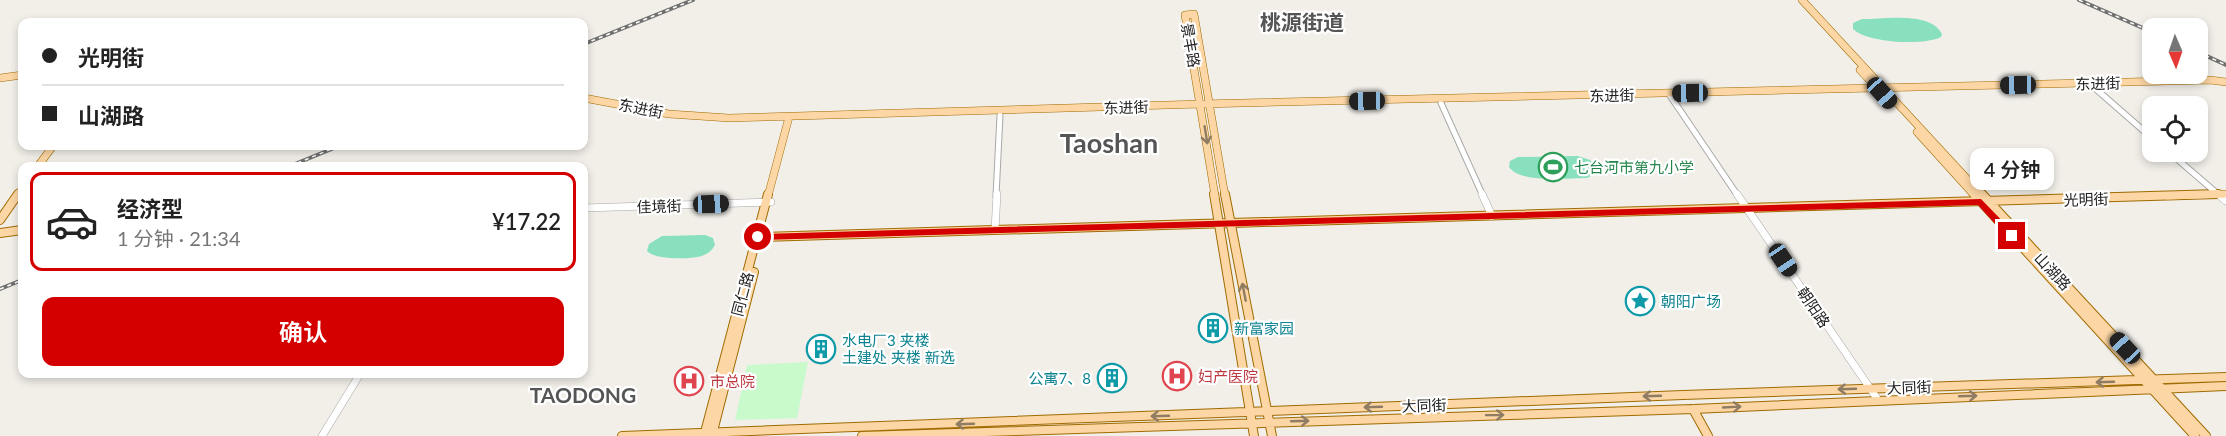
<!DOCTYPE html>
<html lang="zh">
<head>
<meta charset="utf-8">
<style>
  :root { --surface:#fff; --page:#f6f6f6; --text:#222; --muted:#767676; --line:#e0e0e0; --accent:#d40000 }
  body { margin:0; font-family:Lato,"Noto Sans SC",sans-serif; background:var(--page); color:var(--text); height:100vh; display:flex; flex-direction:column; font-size:22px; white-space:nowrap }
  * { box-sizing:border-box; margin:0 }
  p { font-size:20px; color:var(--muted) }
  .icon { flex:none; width:33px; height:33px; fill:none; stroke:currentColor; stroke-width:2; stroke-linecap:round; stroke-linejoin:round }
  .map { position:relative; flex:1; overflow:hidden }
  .drawer { position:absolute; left:18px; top:162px; width:570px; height:216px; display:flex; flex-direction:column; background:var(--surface); border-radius:12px; box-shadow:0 3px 9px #0003 }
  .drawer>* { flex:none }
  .top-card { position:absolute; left:18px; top:18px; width:570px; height:132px; border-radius:12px; box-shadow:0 3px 9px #0003; display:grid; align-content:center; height:132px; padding:0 24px; background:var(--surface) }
  .needle { width:39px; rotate:178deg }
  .fabs { position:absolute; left:2142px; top:18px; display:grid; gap:12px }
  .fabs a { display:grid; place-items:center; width:66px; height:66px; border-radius:12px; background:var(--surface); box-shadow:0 3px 9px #0003; font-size:30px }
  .end { position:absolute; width:27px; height:27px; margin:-14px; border:8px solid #d40000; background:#fff; box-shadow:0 0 0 3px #fff }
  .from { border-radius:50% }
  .bubble { position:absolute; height:42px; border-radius:12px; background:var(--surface); box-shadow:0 3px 9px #0003; font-size:20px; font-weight:600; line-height:42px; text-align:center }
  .car { position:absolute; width:18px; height:36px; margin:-18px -9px; border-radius:8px; box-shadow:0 0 4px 2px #0007; background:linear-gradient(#222 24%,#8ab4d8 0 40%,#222 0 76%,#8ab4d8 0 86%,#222 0) }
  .top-card b { display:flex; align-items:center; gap:21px; height:57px; font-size:22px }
  .top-card b+b { border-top:2px solid var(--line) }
  .top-card i { width:15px; height:15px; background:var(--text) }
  ul { padding:10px 0 0; list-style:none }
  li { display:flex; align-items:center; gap:18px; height:99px; margin:0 12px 9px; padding:0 12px; border:3px solid transparent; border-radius:12px }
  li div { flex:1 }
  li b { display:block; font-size:22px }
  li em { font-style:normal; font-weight:600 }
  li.on { border-color:var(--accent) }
  li>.icon { width:54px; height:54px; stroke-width:1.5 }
  .button { display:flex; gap:12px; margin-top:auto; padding:12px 24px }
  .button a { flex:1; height:69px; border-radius:12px; background:var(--accent); color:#fff; font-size:24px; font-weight:600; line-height:69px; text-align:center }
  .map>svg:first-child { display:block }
  .park { fill:#c8facc }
  .pitch { fill:#88e0be }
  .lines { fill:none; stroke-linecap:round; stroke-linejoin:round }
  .minor-far1-casing { stroke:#a9a9a9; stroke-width:7 }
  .minor-casing { stroke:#a9a9a9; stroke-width:8 }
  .major-far1-casing { stroke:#a06b00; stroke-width:8 }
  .major-casing { stroke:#a06b00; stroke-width:10 }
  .minor-far1 { stroke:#fff; stroke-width:5 }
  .minor { stroke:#fff; stroke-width:7 }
  .major-far1 { stroke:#fcd6a4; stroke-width:7 }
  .major { stroke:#fcd6a4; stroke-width:8 }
  .rail-casing { stroke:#707070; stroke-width:4 }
  .rail { stroke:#fff; stroke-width:1.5; stroke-dasharray:4; stroke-linecap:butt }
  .oneway { stroke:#8f7c63 }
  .route { fill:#d40000 }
  .labels { text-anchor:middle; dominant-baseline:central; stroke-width:4.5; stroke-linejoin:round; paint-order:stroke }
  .street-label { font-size:15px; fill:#222; stroke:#fff }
  .leisure-label { font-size:15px; fill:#27864d; stroke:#fff; text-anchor:start }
  .culture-label { font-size:15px; fill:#0d838f; stroke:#fff; text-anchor:start }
  .health-label { font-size:15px; fill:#be3a42; stroke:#fff; text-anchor:start }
  .district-label { font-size:21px; font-weight:bold; fill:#555; stroke:#fff }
  .town-label { font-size:27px; font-weight:bold; fill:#555; stroke:#fff }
</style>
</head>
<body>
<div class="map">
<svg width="2226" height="436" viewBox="0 0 2226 436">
  <rect width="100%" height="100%" fill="#f2efe9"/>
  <!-- park -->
  <path class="park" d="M808,362L797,418L735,420L747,365Z"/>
  <!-- pitch -->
  <path class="pitch" d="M1862,19C1883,19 1931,11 1942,34L1941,37C1924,46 1867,43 1853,29V23Z
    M1578,156L1590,160L1596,167L1595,174L1587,178C1567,178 1521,184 1509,167L1510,161L1518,157Z
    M705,235L713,238L715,245C712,250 709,253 704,255C694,260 654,260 647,251L649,244L662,236Z"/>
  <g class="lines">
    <!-- minor-far1 casing -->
    <g class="minor-far1-casing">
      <path id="minor-far1" d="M2089,83L2152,138
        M1669,94L1738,196
        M1441,103L1483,196
        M2169,152L2220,196
        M996,196L1000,115"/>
    </g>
    <!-- minor casing -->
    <g class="minor-casing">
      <path id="minor" d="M1482,194L1492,216
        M1737,194L1878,400
        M2218,194L2226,201
        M584,208L771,202
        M995,230L997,194
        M322,436L360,374"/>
    </g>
    <!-- major-far1 casing -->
    <g class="major-far1-casing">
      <path id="major-far1" d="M1802,0L1983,196
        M1860,70L1879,90
        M0,78L22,75
        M584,98L669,114L729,118L1201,104L2210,80L2226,82
        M1917,132L1975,196
        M38,166L53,146
        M17,196L22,189
        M768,196L789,117
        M1215,196L1185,15L1194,14L1225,196
        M2167,196L2226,194"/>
    </g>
    <!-- major casing -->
    <g class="major-casing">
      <path id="major" d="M1214,194L1254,436
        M1225,194L1272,436
        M1974,194L2195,436
        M1982,194L2206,436
        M0,220L18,194
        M0,233L22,230
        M758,237L2218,194
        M1693,409L1708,436
        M712,435L754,272
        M622,436L1683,395L2226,377
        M704,436L768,194
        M862,436L1693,409L2226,386"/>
    </g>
    <!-- minor-far1 -->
    <use href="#minor-far1" class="minor-far1"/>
    <!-- minor -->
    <use href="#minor" class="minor"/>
    <!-- major-far1 -->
    <use href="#major-far1" class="major-far1"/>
    <!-- major -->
    <use href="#major" class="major"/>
    <!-- rail casing -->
    <g class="rail-casing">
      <path id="rail" d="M2079,0L2152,32
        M584,44L693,0
        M2198,52L2226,65
        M290,166L339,146
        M0,289L22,280"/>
    </g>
    <!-- rail -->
    <use href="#rail" class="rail"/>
  </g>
  <!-- one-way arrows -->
  <defs><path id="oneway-shaft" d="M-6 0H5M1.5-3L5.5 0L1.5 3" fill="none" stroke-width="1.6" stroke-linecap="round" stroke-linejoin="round" transform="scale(1.5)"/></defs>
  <g class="oneway">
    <use href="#oneway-shaft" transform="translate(1206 135) rotate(81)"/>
    <use href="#oneway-shaft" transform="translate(1244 292) rotate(-101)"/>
    <use href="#oneway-shaft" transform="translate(2105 382) rotate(178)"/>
    <use href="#oneway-shaft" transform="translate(1847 389) rotate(178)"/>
    <use href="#oneway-shaft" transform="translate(1652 396) rotate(178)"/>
    <use href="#oneway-shaft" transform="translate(1968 396) rotate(-2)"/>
    <use href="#oneway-shaft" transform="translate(1373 407) rotate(178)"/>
    <use href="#oneway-shaft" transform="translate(1732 407) rotate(-3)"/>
    <use href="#oneway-shaft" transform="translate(1495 415) rotate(-1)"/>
    <use href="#oneway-shaft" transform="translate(1160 416) rotate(178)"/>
    <use href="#oneway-shaft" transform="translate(1300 421) rotate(-2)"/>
    <use href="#oneway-shaft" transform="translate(965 424) rotate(178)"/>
  </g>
  <!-- route -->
  <path class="route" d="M1981,199L2015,234V238H2008L1978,205L758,240L753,237L758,234Z"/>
  <!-- icons -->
  <defs>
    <g id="stadium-ring" transform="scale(1.5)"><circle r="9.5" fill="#fff" stroke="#2e9e5b" stroke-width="1.5"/><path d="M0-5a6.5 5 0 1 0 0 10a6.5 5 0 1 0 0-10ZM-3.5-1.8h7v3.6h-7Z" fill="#2e9e5b"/></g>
    <g id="sight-ring" transform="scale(1.5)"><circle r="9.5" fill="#fff" stroke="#0f9aa8" stroke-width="1.5"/><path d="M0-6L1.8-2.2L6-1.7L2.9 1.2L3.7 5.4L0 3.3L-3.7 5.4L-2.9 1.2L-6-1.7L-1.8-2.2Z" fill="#0f9aa8"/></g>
    <g id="building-ring" transform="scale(1.5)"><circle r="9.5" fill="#fff" stroke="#0f9aa8" stroke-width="1.5"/><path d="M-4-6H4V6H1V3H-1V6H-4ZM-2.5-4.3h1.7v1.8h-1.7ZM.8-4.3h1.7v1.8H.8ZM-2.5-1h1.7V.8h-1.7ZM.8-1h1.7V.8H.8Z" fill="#0f9aa8"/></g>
    <g id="hospital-ring" transform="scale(1.5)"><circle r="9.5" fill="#fff" stroke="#e0444e" stroke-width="1.5"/><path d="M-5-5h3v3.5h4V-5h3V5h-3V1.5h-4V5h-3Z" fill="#e0444e"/></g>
  </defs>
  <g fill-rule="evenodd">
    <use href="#stadium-ring" x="1553" y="167"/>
    <use href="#sight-ring" x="1640" y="301"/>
    <use href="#building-ring" x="1213" y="328"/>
    <use href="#building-ring" x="821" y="349"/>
    <use href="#hospital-ring" x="1177" y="376"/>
    <use href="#building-ring" x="1112" y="378"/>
    <use href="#hospital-ring" x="689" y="381"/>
  </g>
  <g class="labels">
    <!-- street labels -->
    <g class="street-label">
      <text transform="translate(1191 45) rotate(80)">景丰路</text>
      <text transform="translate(2098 83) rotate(-1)">东进街</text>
      <text transform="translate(1612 95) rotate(-1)">东进街</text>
      <text transform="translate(1126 107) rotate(-2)">东进街</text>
      <text transform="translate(641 108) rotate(11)">东进街</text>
      <text transform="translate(2086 199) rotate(-2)">光明街</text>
      <text transform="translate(659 206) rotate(-2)">佳境街</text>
      <text transform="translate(2053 271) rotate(47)">山湖路</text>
      <text transform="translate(742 294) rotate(-75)">同仁路</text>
      <text transform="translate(1814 307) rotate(56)">朝阳路</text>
      <text transform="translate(1909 387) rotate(-2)">大同街</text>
      <text transform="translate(1424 405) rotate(-2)">大同街</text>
    </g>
    <!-- leisure labels -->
    <g class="leisure-label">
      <text x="1574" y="167">七台河市第九小学</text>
    </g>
    <!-- culture labels -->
    <g class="culture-label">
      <text x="1661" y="301">朝阳广场</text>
      <text x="1234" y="328">新富家园</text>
      <text x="842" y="340">水电厂3 夹楼<tspan x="842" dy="17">土建处 夹楼 新选</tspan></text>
      <text x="1091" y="378" text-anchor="end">公寓7、8</text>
    </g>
    <!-- health labels -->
    <g class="health-label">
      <text x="1198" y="376">妇产医院</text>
      <text x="710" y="381">市总院</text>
    </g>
    <!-- district labels -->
    <g class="district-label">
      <text x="1302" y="21">桃源街道</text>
      <text x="583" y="394">TAODONG</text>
    </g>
    <!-- town labels -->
    <g class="town-label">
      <text x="1109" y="142">Taoshan</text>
    </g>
  </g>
</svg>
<div class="fabs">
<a><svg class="needle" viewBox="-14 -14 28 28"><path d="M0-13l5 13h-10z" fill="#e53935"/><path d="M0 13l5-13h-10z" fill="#767676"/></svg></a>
<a><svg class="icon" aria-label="locate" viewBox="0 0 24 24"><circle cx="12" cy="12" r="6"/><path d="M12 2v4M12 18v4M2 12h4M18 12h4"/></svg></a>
</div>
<i class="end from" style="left:758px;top:237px"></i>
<i class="end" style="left:2012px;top:236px"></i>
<div class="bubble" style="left:1970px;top:148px;width:84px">4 分钟</div>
<i class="car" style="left:2018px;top:85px;rotate:269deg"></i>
<i class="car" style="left:1690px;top:93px;rotate:269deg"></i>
<i class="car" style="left:1882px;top:93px;rotate:138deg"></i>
<i class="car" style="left:1367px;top:101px;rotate:269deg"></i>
<i class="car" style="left:711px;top:204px;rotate:88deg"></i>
<i class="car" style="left:1783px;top:260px;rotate:146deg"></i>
<i class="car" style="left:2125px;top:348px;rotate:317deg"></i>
<div class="top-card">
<b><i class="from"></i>光明街</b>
<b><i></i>山湖路</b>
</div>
<section class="drawer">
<ul>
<li class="on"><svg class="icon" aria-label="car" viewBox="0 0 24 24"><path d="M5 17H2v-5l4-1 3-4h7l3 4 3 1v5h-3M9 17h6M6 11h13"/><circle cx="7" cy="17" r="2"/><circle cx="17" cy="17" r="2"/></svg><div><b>经济型</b><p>1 分钟 · 21:34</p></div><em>¥17.22</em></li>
</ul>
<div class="button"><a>确认</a></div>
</section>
</div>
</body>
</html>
